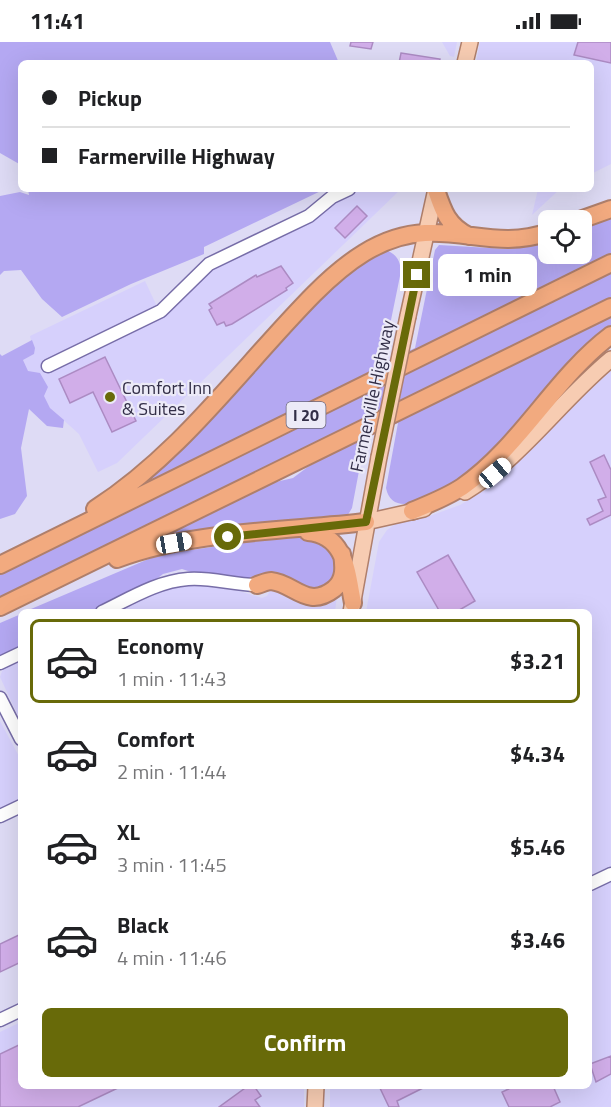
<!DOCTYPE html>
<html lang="en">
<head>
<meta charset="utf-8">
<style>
  :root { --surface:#fff; --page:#f2f2f2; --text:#202124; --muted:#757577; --line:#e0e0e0; --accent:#686a09 }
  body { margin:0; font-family:"Titillium Web",sans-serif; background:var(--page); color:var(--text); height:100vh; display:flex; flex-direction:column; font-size:22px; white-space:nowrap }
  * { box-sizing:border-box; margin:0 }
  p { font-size:20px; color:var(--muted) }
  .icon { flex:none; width:33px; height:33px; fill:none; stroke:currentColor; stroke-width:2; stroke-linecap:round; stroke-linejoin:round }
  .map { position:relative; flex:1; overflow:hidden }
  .side { position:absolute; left:18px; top:567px; width:574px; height:480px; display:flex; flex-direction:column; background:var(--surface); border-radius:9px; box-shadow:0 6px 24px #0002 }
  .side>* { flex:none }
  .hud { position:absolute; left:18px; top:18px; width:576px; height:132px; border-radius:9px; box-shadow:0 6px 24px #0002; display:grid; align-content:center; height:132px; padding:0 24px; background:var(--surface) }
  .fabs { position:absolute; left:538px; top:168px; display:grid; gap:12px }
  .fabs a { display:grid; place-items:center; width:54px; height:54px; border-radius:9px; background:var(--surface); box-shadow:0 6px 24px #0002; font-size:30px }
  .end { position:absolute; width:27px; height:27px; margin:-14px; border:8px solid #686a09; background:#fff; box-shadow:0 0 0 3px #fff }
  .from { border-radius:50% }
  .bubble { position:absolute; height:42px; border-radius:9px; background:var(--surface); box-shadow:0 6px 24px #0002; font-size:20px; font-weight:700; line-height:42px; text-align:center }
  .car { position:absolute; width:18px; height:36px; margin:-18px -9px; border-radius:8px; box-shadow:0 0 4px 2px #0007; background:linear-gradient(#fff 24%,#345 0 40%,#fff 0 76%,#345 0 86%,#fff 0) }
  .hud b { display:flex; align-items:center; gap:21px; height:57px; font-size:22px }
  .hud b+b { border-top:2px solid var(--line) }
  .hud i { width:15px; height:15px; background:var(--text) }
  ul { padding:10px 0 0; list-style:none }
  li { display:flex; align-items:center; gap:18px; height:84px; margin:0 12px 9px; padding:0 12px; border:3px solid transparent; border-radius:9px }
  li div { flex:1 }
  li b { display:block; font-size:22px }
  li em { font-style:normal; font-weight:700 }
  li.active { border-color:var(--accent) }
  li>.icon { width:54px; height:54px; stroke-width:1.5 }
  .cta { display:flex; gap:12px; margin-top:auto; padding:12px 24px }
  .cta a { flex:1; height:69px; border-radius:9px; background:var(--accent); color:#fff; font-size:24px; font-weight:700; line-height:69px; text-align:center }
  .status { display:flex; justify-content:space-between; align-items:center; height:42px; padding:0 30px; background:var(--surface); direction:ltr }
  .status svg { height:16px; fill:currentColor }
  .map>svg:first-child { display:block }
  .built { fill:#d6d0fc }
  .green { fill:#b4a8f2 }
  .building { fill:#d1aee9; stroke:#ac8bc3; stroke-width:1.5 }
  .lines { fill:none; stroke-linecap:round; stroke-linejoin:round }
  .minor-casing { stroke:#776da8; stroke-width:15 }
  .major-casing { stroke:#af7f6b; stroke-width:18 }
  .highway-casing { stroke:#af7f6b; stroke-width:20 }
  .minor { stroke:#fff; stroke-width:12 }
  .major { stroke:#f7ccb2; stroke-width:15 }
  .highway { stroke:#f2aa7f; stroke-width:16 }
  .major-bridge-casing { stroke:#af7f6b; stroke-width:18; stroke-linecap:butt }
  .major-bridge { stroke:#f7ccb2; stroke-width:15 }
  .route { stroke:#686a09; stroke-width:8 }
  .poi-dot { fill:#686a09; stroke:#eceaf7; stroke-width:2 }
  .labels { text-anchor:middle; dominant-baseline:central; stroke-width:4.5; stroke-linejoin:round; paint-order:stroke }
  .shield { fill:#eceaf7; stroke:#6a667c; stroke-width:1.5 }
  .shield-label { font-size:16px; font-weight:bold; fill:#322e47 }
  .poi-label { font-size:18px; fill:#322e47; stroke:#eceaf7; text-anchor:start }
  .street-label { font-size:18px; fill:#322e47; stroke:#eceaf7 }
</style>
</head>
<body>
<div class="status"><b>11:41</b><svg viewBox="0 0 49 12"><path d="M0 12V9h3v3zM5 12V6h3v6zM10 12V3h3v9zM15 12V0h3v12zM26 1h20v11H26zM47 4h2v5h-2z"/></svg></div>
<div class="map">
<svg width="611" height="1065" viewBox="0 0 611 1065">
  <rect width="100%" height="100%" fill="#dedbf5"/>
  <!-- built -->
  <path class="built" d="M442,0H457L454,15L450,14Z
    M480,0H611V122L591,132V21H476Z
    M360,147H401L117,421L98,430L79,392L50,366L28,330L23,318L34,312L30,294L145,239L161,273L201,232L310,179L338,158Z
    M538,147H560L532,173Z
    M611,328V824L590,833V570H366L379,500L387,488L397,481L427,475L460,463L492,444Z
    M195,543L239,549L262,556L267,554L273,544L337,553L335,570H112L161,548Z
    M21,615V680L0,635L3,626Z
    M0,679L21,718V758L0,769Z
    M611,840V1065H330V1044H590V850Z
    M21,980V1044H304V1065H0V990Z"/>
  <!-- green -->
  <path class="green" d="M0,0H330L339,21H21V123L0,111Z
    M28,147L312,148L325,147L204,205V212L131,242L62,275L42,257L21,228L4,229L0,233V154L20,150L29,153Z
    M611,176V214L138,445L347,228L386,208C398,213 402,221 400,234L382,322L415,306L435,208L439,203L506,207L549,201V212H582V188Z
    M611,230V255L0,556V531Z
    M611,272V284C581,311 556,342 529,372C518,385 508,399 495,410C478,425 395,492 386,446L398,381L365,397L352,466L346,476L155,497L267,442L293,436L309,424L363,395Z
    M32,298L35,306L34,312L23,318L28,329L40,331L48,345L44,354L50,366L64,378L63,386L47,384L29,367L21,406L27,454L15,472L0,477V312L2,314Z
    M294,493L322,496L341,525L324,550L275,537L265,532L245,537L197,532L182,527L163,532L149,543L92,570H24L158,513Z
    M21,572V604L0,615V581Z"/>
  <!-- building -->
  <path class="building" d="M351,0H373L371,7L350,4Z
    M578,0H611V21L574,13Z
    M401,11L440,17L439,21H399Z
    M357,164L367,174L345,196L335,186Z
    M281,224L293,241L286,246L287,248L232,282L226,284L224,280L217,283L209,268L212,266L209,262L256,233L257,235Z
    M105,315L136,379L112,390L93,350L70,361L59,337Z
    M604,413L611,428V473L590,483L587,477L603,469L598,458L606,455L590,420Z
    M448,513L475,559L456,570H440L417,530Z
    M21,892V920L0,930V902Z
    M21,1002V1044H122L78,1065H0V1012Z
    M611,1014V1032L596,1040L590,1022Z
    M248,1044H254L261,1054L255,1058L260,1065H219Z
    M379,1044H427L397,1059L399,1065H389Z
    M515,1044H553L560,1060L550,1065H509L502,1050Z"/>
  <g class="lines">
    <!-- minor casing -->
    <g class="minor-casing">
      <path id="minor" d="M48,324L161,269L209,222L309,174L332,155L349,147
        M102,570C129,557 158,539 188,537C211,535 234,543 257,543
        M0,621L21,611
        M0,656L21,697
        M0,774L21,764
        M590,842L611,832
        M0,978L21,968"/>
    </g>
    <!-- major casing -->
    <g class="major-casing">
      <path id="major" d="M465,21L470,0
        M408,274L436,147
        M465,450C523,415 559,360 611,317
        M366,480L424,467
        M351,570L379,415
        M315,1065L316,1044"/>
    </g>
    <!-- highway casing -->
    <g class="highway-casing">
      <path id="highway" d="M436,148C443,169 448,184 469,194
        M580,178L611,167
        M95,467C183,410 241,326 314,252C344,222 380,193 425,191C471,189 502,206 549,190
        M412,469C429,462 447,455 462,445C521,404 554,336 611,293
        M308,490C346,493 347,531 353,561
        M117,517C190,489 288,489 366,480
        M0,523L611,221
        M257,543C261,542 267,539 271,539C294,541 307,568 334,547C345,538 344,525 342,512
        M0,565L611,265"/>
    </g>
    <!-- minor -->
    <use href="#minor" class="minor"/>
    <!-- major -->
    <use href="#major" class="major"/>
    <!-- highway -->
    <use href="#highway" class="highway"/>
    <!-- major-bridge casing -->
    <g class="major-bridge-casing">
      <path id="major-bridge" d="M379,415L408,274"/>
    </g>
    <!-- major-bridge -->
    <use href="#major-bridge" class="major-bridge"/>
  </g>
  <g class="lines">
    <!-- route -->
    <path class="route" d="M228,495L366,480L417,233"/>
  </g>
  <!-- markers -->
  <circle class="poi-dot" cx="110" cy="355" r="6"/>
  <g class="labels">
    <!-- shield labels -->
    <rect class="shield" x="286.5" y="360" width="39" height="26" rx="4.5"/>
    <g class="shield-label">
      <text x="306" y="373">I 20</text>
    </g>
    <!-- poi labels -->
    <g class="poi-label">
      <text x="122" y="345">Comfort Inn<tspan x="122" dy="21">&amp; Suites</tspan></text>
    </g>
    <!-- street labels -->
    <g class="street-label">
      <text transform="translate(372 354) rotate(-78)">Farmerville Highway</text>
    </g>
  </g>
</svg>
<div class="fabs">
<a><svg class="icon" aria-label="locate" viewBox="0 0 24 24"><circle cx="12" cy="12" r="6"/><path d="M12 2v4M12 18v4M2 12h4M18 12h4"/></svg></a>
</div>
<i class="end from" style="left:228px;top:495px"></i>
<i class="end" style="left:417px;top:233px"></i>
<div class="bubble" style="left:438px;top:212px;width:99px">1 min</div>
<i class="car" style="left:495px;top:431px;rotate:50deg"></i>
<i class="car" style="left:174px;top:501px;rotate:80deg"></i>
<div class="hud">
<b><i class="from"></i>Pickup</b>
<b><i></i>Farmerville Highway</b>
</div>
<section class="side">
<ul>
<li class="active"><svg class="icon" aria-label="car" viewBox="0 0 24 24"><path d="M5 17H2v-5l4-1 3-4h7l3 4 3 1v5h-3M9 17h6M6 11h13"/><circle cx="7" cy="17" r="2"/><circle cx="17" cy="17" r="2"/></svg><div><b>Economy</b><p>1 min · 11:43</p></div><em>$3.21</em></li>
<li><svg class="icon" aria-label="car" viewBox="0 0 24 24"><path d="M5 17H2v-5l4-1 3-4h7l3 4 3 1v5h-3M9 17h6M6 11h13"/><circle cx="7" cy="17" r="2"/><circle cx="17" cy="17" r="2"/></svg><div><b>Comfort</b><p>2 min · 11:44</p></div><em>$4.34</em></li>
<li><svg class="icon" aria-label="car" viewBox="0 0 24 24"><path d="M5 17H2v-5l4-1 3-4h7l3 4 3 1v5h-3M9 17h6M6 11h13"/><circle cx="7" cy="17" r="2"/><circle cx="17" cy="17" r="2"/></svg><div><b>XL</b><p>3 min · 11:45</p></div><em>$5.46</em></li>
<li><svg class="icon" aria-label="car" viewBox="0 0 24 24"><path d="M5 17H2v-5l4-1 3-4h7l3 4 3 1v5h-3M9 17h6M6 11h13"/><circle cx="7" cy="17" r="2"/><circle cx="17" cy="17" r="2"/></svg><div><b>Black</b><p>4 min · 11:46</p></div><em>$3.46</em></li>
</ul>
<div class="cta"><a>Confirm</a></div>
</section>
</div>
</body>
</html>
